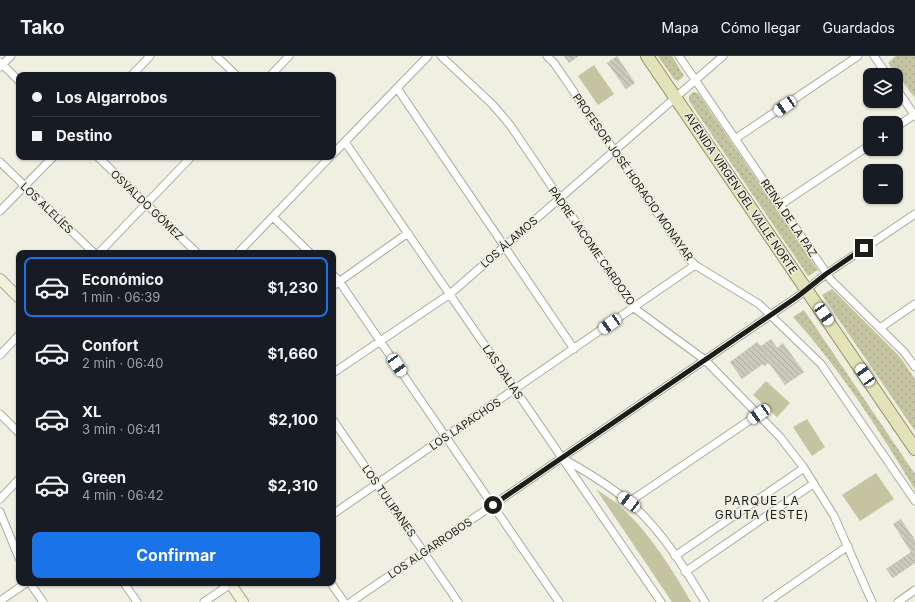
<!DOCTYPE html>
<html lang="es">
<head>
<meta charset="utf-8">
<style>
  :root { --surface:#171b24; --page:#20242c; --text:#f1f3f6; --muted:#9ea1a6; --line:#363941; --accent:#1a73e8 }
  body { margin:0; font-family:Inter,sans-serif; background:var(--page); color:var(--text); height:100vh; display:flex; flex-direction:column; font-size:15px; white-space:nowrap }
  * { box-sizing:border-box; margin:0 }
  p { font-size:13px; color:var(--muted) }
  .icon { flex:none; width:22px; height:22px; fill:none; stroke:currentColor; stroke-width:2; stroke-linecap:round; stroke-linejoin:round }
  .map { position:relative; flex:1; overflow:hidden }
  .sheet { position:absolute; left:16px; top:194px; width:320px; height:336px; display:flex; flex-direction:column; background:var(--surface); border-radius:8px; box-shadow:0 1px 3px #0004 }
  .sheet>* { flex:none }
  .top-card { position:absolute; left:16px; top:16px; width:320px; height:88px; border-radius:8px; box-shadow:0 1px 3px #0004; display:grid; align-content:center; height:88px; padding:0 16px; background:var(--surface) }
  .controls { position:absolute; left:863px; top:12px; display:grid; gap:8px }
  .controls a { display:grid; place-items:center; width:40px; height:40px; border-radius:8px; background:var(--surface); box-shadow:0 1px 3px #0004; font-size:20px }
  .end { position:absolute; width:18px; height:18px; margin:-9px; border:5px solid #1e1e19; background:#fff; box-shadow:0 0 0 2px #fff }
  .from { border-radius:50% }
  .car { position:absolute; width:12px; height:24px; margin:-12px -6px; border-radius:5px; box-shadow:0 0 3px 1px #0007; background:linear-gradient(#fff 24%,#345 0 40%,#fff 0 76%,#345 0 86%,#fff 0) }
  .top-card b { display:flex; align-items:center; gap:14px; height:38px; font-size:15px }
  .top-card b+b { border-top:1px solid var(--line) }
  .top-card i { width:10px; height:10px; background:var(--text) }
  ul { padding:7px 0 0; list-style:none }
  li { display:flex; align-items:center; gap:12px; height:60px; margin:0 8px 6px; padding:0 8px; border:2px solid transparent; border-radius:8px }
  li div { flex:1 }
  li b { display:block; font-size:15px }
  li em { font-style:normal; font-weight:700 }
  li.current { border-color:var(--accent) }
  li>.icon { width:36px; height:36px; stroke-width:1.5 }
  .cta { display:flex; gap:8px; margin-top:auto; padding:8px 16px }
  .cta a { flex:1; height:46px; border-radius:8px; background:var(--accent); color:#fff; font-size:16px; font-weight:700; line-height:46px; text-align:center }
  header { display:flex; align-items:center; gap:24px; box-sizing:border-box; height:56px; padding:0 20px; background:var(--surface); border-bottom:1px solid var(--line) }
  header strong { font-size:19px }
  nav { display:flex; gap:22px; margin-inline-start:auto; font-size:14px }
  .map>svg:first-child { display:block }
  .grass { fill:url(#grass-dots) }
  .green { fill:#c4c5a0 }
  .building { fill:url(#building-back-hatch) }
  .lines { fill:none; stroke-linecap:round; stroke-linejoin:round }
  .street-casing { stroke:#aaab9e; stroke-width:9 }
  .secondary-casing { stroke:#aaab9e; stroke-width:12 }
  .primary-casing { stroke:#929262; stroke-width:14 }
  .street { stroke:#fff; stroke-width:7 }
  .secondary { stroke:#f1f1dc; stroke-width:10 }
  .primary { stroke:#e3e3b9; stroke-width:12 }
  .route { stroke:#1e1e19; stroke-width:5 }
  .labels { text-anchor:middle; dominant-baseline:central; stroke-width:3; stroke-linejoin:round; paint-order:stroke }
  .street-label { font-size:11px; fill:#1e1e19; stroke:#efefe2 }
  .neighbourhood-label { font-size:12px; letter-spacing:1px; fill:#1e1e19; stroke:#efefe2 }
</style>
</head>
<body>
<header>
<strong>Tako</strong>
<nav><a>Mapa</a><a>Cómo llegar</a><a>Guardados</a></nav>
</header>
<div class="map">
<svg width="915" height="546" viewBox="0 0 915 546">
  <defs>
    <pattern id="grass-dots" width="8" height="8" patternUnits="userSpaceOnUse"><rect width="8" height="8" fill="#c4c5a0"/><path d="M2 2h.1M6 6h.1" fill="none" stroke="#a8a989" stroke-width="1.8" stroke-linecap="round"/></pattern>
    <pattern id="building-back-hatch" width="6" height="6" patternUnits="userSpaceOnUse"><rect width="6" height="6" fill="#c9c9bc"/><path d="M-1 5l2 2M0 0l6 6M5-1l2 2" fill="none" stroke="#acaca1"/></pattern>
  </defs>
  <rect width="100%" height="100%" fill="#efefe2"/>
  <!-- grass -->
  <path class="grass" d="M658,0H672L684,20L678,25L674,23Z
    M896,0H915V42L888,7Z
    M693,36L698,37L818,214L808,220L689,45V40Z
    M832,233L900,301L915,323V375L822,239Z
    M804,254L915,418V434C879,373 840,313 793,261Z"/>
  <!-- green -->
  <path class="green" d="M594,9L614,38L598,49L578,20Z
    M766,325L790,347L777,361L753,339Z
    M807,363L825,391L812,400L793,371Z
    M876,417L894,443L860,465L842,439Z
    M596,433C604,439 615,445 623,453C651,479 672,513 691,546H672Z"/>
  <!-- building -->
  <path class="building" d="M564,0H579L569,7Z
    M617,0L635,27L626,33L607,7Z
    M771,283L777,292L783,287L804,316L785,329L769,307L764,310L763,308L742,323L730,306L757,286L761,290Z
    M901,463L915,484V507L893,522L886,513L911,496L893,468Z"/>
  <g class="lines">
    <!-- street casing -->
    <g class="street-casing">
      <path id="street" d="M216,0L236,19
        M441,0L493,49L510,69L634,252L705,304L780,381L804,412L834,460L872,546
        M547,0L554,7L689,203L695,209L759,248L821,308L915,445
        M679,0L831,224L904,296L915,311
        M874,0L887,19
        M0,6L19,25
        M0,11L11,0
        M132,19L150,0
        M271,19L289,0
        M397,32L574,293
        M896,32L915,60
        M896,71L914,59
        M735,83L858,0
        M345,86L661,546
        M333,98L428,0
        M98,101L197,197
        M0,106L94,197
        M780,149L870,89
        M0,155L53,101
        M273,161L310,197
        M99,197L191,101
        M238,197L330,101
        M333,219L339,225L559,546
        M333,230L408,177
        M880,272L915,248
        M0,299L19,279
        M333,317L450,238L723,0
        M0,358L19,377
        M333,364L458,546
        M564,403C587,416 609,429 629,446C660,472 684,511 705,546
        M0,443L19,423
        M629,446L759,358
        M0,456L19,502
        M333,458L695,209
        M675,500L804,412
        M685,516L813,428
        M30,527L43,546
        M124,527L137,546
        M331,527L344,546
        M0,545L26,527
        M204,546L232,527
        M351,546L797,241L826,218L915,158
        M767,546L848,490
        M898,546L915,534"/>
    </g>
    <!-- secondary casing -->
    <g class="secondary-casing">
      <path id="secondary" d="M0,223L19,242
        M230,527L243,546"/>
    </g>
    <!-- primary casing -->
    <g class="primary-casing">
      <path id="primary" d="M647,0L915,393"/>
    </g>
    <!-- street -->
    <use href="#street" class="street"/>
    <!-- secondary -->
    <use href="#secondary" class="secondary"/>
    <!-- primary -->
    <use href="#primary" class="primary"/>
  </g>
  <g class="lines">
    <!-- route -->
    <path class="route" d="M493,449L797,241L826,218L864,192"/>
  </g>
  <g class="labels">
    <!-- street labels -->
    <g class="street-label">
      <text transform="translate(633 121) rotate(55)">PROFESOR JOSÉ HORACIO MONAYAR</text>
      <text transform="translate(741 137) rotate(56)">AVENIDA VIRGEN DEL VALLE NORTE</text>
      <text transform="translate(147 149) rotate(44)">OSVALDO GÓMEZ</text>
      <text transform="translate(47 152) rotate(44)">LOS ALELÍES</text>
      <text transform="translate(789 162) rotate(56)">REINA DE LA PAZ</text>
      <text transform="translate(509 186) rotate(-41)">LOS ÁLAMOS</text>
      <text transform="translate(592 190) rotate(55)">PADRE JACOME CARDOZO</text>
      <text transform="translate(503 316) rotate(56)">LAS DALIAS</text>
      <text transform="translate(465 368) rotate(-34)">LOS LAPACHOS</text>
      <text transform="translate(389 445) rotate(55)">LOS TULIPANES</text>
      <text transform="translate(430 492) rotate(-34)">LOS ALGARROBOS</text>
    </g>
    <!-- neighbourhood labels -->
    <g class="neighbourhood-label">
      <text x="762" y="444">PARQUE LA<tspan x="762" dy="14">GRUTA (ESTE)</tspan></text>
    </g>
  </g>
</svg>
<div class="controls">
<a><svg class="icon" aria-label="layers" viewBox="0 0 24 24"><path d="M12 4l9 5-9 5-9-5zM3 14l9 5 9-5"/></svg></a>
<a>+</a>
<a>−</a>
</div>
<i class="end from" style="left:493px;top:449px"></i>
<i class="end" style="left:864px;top:192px"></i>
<i class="car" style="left:785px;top:50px;rotate:236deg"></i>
<i class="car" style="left:824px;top:258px;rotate:146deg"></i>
<i class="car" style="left:610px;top:268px;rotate:236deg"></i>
<i class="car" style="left:397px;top:309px;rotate:146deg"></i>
<i class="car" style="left:865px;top:319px;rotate:326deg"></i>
<i class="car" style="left:759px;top:358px;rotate:236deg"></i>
<i class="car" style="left:629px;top:446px;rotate:307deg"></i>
<div class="top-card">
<b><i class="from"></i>Los Algarrobos</b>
<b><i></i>Destino</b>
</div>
<section class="sheet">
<ul>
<li class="current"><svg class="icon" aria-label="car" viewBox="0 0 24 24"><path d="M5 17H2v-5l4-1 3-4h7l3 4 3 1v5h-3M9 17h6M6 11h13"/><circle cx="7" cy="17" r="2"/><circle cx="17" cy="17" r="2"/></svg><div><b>Económico</b><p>1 min · 06:39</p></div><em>$1,230</em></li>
<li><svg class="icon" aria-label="car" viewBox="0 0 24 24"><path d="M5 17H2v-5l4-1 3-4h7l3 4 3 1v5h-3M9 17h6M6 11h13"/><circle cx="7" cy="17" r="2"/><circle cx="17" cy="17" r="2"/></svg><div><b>Confort</b><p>2 min · 06:40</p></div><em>$1,660</em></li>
<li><svg class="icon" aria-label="car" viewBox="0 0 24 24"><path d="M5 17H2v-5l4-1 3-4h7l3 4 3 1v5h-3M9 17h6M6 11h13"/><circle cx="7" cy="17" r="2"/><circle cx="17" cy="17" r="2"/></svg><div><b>XL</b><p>3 min · 06:41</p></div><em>$2,100</em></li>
<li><svg class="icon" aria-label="car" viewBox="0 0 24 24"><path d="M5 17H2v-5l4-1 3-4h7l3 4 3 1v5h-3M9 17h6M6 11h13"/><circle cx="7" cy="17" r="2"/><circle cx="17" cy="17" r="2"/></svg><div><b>Green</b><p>4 min · 06:42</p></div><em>$2,310</em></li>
</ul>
<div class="cta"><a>Confirmar</a></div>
</section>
</div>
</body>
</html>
